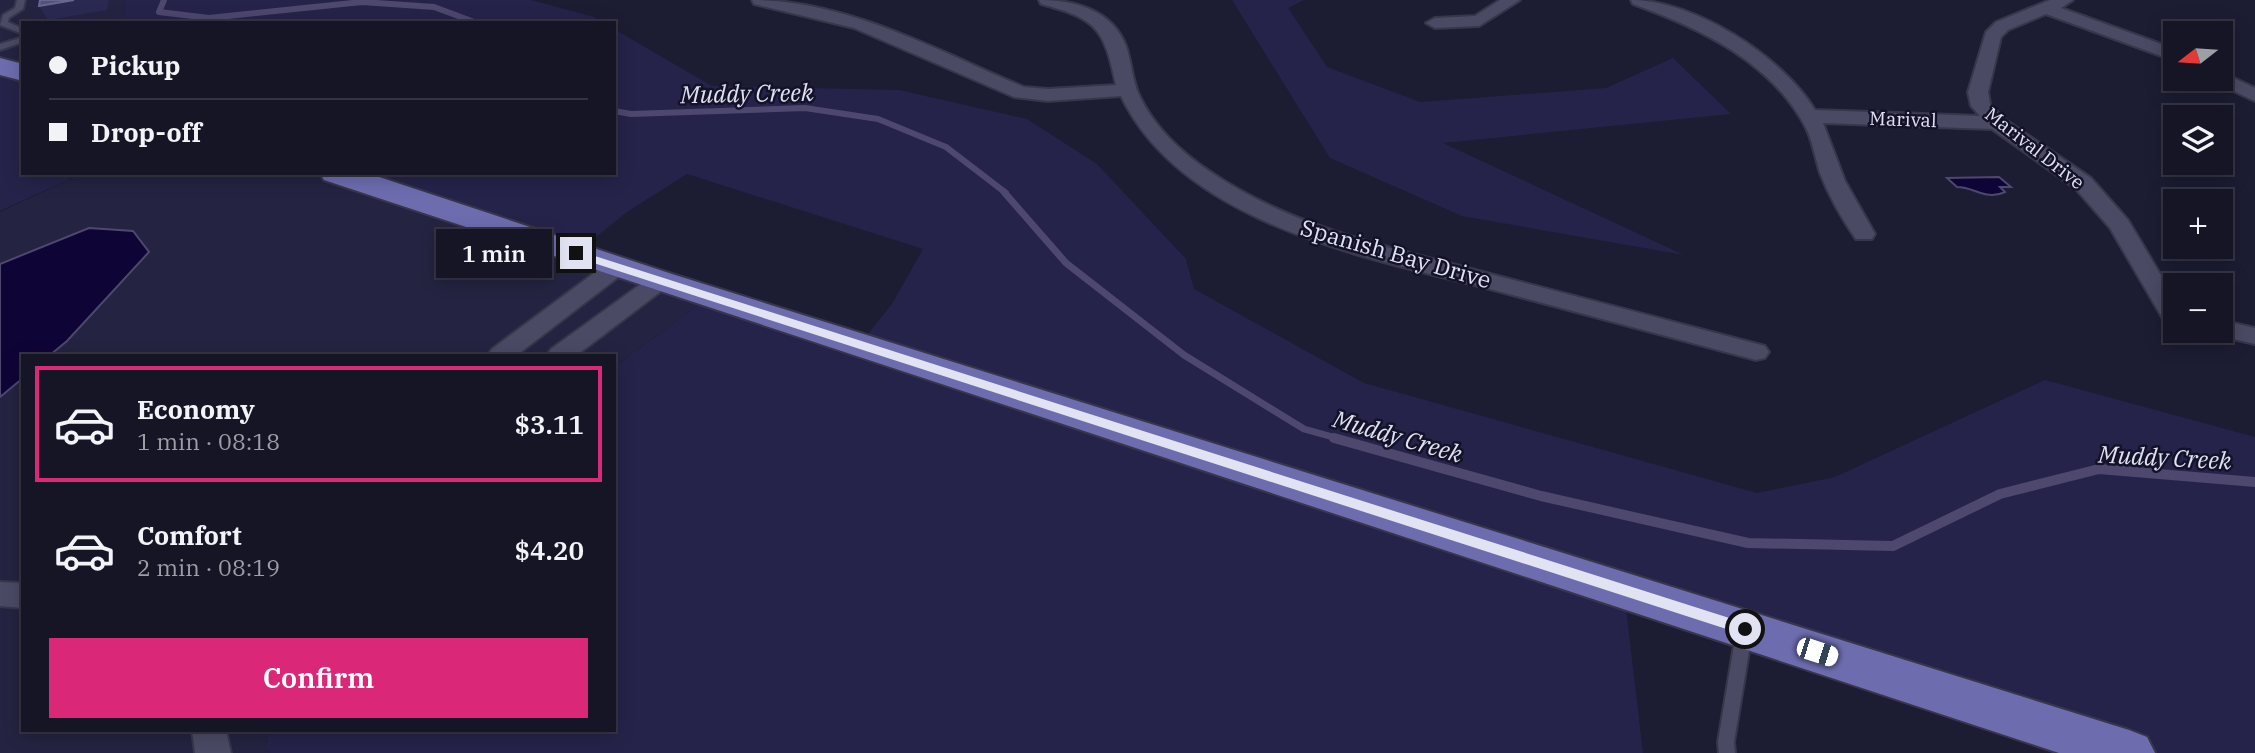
<!DOCTYPE html>
<html lang="en">
<head>
<meta charset="utf-8">
<style>
  :root { --surface:#151526; --page:#222232; --text:#f1f3f6; --muted:#9d9fa7; --line:#343443; --accent:#db2777 }
  body { margin:0; font-family:"IBM Plex Serif",serif; background:var(--page); color:var(--text); height:100vh; display:flex; flex-direction:column; font-size:26px; white-space:nowrap }
  * { box-sizing:border-box; margin:0 }
  p { font-size:23px; color:var(--muted) }
  .icon { flex:none; width:38px; height:38px; fill:none; stroke:currentColor; stroke-width:2; stroke-linecap:round; stroke-linejoin:round }
  .map { position:relative; flex:1; overflow:hidden }
  .sheet { position:absolute; left:21px; top:354px; width:595px; height:378px; display:flex; flex-direction:column; background:var(--surface); border-radius:0px; box-shadow:0 4px 18px #0003,0 0 0 2px var(--line) }
  .sheet>* { flex:none }
  .banner { position:absolute; left:21px; top:21px; width:595px; height:154px; border-radius:0px; box-shadow:0 4px 18px #0003,0 0 0 2px var(--line); display:grid; align-content:center; height:154px; padding:0 28px; background:var(--surface) }
  .needle { width:46px; rotate:253deg }
  .buttons { position:absolute; left:2163px; top:21px; display:grid; gap:14px }
  .buttons a { display:grid; place-items:center; width:70px; height:70px; border-radius:0px; background:var(--surface); box-shadow:0 4px 18px #0003,0 0 0 2px var(--line); font-size:35px }
  .end { position:absolute; width:32px; height:32px; margin:-16px; border:9px solid #e1e2f2; background:#111; box-shadow:0 0 0 4px #111 }
  .from { border-radius:50% }
  .bubble { position:absolute; height:49px; border-radius:0px; background:var(--surface); box-shadow:0 4px 18px #0003,0 0 0 2px var(--line); font-size:23px; font-weight:600; line-height:49px; text-align:center }
  .car { position:absolute; width:21px; height:42px; margin:-21px -10px; border-radius:9px; box-shadow:0 0 5px 2px #0007; background:linear-gradient(#fff 24%,#345 0 40%,#fff 0 76%,#345 0 86%,#fff 0) }
  .banner b { display:flex; align-items:center; gap:24px; height:66px; font-size:26px }
  .banner b+b { border-top:2px solid var(--line) }
  .banner i { width:18px; height:18px; background:var(--text) }
  ul { padding:12px 0 0; list-style:none }
  li { display:flex; align-items:center; gap:21px; height:116px; margin:0 14px 10px; padding:0 14px; border:4px solid transparent; border-radius:0px }
  li div { flex:1 }
  li b { display:block; font-size:26px }
  li em { font-style:normal; font-weight:600 }
  li.on { border-color:var(--accent) }
  li>.icon { width:63px; height:63px; stroke-width:1.5 }
  .primary-button { display:flex; gap:14px; margin-top:auto; padding:14px 28px }
  .primary-button a { flex:1; height:80px; border-radius:0px; background:var(--accent); color:#fff; font-size:28px; font-weight:600; line-height:80px; text-align:center }
  .map>svg:first-child { display:block }
  .built { fill:#242341 }
  .green { fill:#252349 }
  .water { fill:#0f0436; stroke:#4e476e; stroke-width:2 }
  .lines { fill:none; stroke-linecap:round; stroke-linejoin:round }
  .stream-far2 { stroke:#4e476e; stroke-width:6 }
  .stream-far1 { stroke:#4e476e; stroke-width:7 }
  .stream { stroke:#4e476e; stroke-width:10 }
  .service-casing { stroke:#37364a; stroke-width:4 }
  .minor-casing { stroke:#37364a; stroke-width:4 }
  .primary-casing { stroke:#37364a; stroke-width:4 }
  .service { fill:#4a4a65; fill-rule:evenodd }
  .minor { fill:#4a4a65; fill-rule:evenodd }
  .primary { fill:#6d6caf; fill-rule:evenodd }
  .shaded-wall { fill:#2a2952 }
  .building { fill:#51507e; stroke:#686790; stroke-width:2 }
  .route { fill:#e1e2f2 }
  .labels { text-anchor:middle; dominant-baseline:central; stroke-width:5; stroke-linejoin:round; paint-order:stroke }
  .far-street-label { font-size:19px; fill:#e1e2f2; stroke:#131229 }
  .street-label { font-size:23px; fill:#e1e2f2; stroke:#131229 }
  .water-label { font-size:24px; font-style:italic; fill:#e0e1f3; stroke:#131229 }
</style>
</head>
<body>
<div class="map">
<svg width="2255" height="753" viewBox="0 0 2255 753">
  <rect width="100%" height="100%" fill="#1c1c33"/>
  <!-- built -->
  <path class="built" d="M0,0H125L124,19L140,23H23V73L0,66Z
    M83,173H335L709,297L614,367V355H23V730H269L265,748L270,753H0V212Z"/>
  <!-- green -->
  <path class="green" d="M125,0H531L594,17L603,23H140L124,19Z
    M1232,0H1304L1288,8L1327,67L1420,102L1606,88L1673,58L1731,114L1443,143L1684,255L1462,216L1330,158Z
    M614,29L712,86L899,90L1027,119L1097,164L1186,259L1194,289L1364,383L1757,493L1835,477L2045,380L2255,437V753H2129L1624,591L1643,753H270L265,748L269,730H614V367L709,297L859,345L892,304L923,249L687,174L627,212L576,253L335,173H614Z
    M0,66L23,73V173H83L0,211Z"/>
  <!-- water -->
  <path class="water" d="M1999,177L2011,187H2000L2005,192C1986,201 1975,187 1957,187L1947,178Z
    M89,228L133,231L149,252L67,341L50,355H23V378L0,397V264Z"/>
  <g class="lines">
    <!-- stream-far2 -->
    <path class="stream-far2" d="M164,0L159,12L209,18L362,2L434,7L477,23
      M614,111L631,114L805,108L878,119L946,147L1006,193"/>
    <!-- stream-far1 -->
    <path class="stream-far1" d="M1004,192L1066,263L1184,355L1304,429L1340,439"/>
    <!-- stream -->
    <path class="stream" d="M1334,438L1541,496L1748,543L1893,546L2000,494L2099,469L2255,482"/>
    <!-- service casing -->
    <g class="service-casing">
      <path id="service" d="M17,0H25L23,9L9,18L8,22L23,29V34L0,25L3,15L15,8Z
        M23,37V42L0,50V44Z
        M1744,627L1749,629L1752,633L1734,742L1735,753H1719L1718,742L1736,633L1739,629Z"/>
    </g>
    <!-- minor casing -->
    <g class="minor-casing">
      <path id="minor" d="M752,0C847,0 938,51 1024,87L1048,89L1116,85C1104,29 1098,19 1041,4L1039,0C1073,0 1112,9 1126,46C1132,63 1132,81 1140,97C1155,128 1183,154 1212,173C1292,227 1387,247 1479,271C1574,296 1670,321 1765,346L1769,352L1765,358L1756,360C1672,338 1589,315 1505,293C1378,259 1184,228 1121,96L1048,101L1014,97L854,28L754,4Z
        M1500,0H1520L1479,26L1435,28L1426,23L1435,18L1475,16Z
        M1631,0C1694,0 1782,56 1815,110L1980,116L1971,106L1968,92L1986,32L1996,22L2050,0H2073L2061,8L2175,49V61L2046,14L2008,30L2001,37L1988,92L1990,104L2004,119L2091,178L2128,220L2175,299V327L2166,324L2110,228L2075,188L1992,129L1823,123L1845,181L1875,234L1872,239H1856C1842,219 1829,196 1820,173C1815,158 1813,142 1806,128C1772,62 1700,28 1633,4Z
        M2221,72L2255,88V101L2214,82L2212,79H2221Z
        M617,260L625,262L629,267L625,272L517,355H488L492,349L609,262Z
        M660,274L668,276L672,281L668,286L577,355H547L551,349L652,276Z
        M2221,320L2255,328V344L2212,334L2210,331H2221Z
        M0,582L23,583V608L0,606Z
        M192,730H226L231,753H195Z"/>
    </g>
    <!-- primary casing -->
    <g class="primary-casing">
      <path id="primary" d="M0,58L23,64V81L0,75Z
        M320,173H367L672,274L2129,730L2147,737L2155,753H2059L324,180Z"/>
    </g>
    <!-- service -->
    <use href="#service" class="service"/>
    <!-- minor -->
    <use href="#minor" class="minor"/>
    <!-- primary -->
    <use href="#primary" class="primary"/>
  </g>
  <!-- shaded-wall -->
  <path class="shaded-wall" d="M74,0H109L107,10L48,20L39,6Z"/>
  <!-- building -->
  <path class="building" d="M40,0H74L39,6Z"/>
  <!-- route -->
  <path class="route" d="M576,250L1745,623L1752,629L1745,635L572,256L571,253Z"/>
  <g class="labels">
    <!-- far-street labels -->
    <g class="far-street-label">
      <text transform="translate(1903 119) rotate(2)">Marival</text>
      <text transform="translate(2035 148) rotate(38)">Marival Drive</text>
    </g>
    <!-- street labels -->
    <g class="street-label">
      <text transform="translate(1396 253) rotate(16)">Spanish Bay Drive</text>
    </g>
    <!-- water labels -->
    <g class="water-label">
      <text transform="translate(747 93) rotate(-1)">Muddy Creek</text>
      <text transform="translate(1398 436) rotate(16)">Muddy Creek</text>
      <text transform="translate(2165 457) rotate(3)">Muddy Creek</text>
    </g>
  </g>
</svg>
<div class="buttons">
<a><svg class="needle" viewBox="-14 -14 28 28"><path d="M0-13l5 13h-10z" fill="#e53935"/><path d="M0 13l5-13h-10z" fill="#9d9fa7"/></svg></a>
<a><svg class="icon" aria-label="layers" viewBox="0 0 24 24"><path d="M12 4l9 5-9 5-9-5zM3 14l9 5 9-5"/></svg></a>
<a>+</a>
<a>−</a>
</div>
<i class="end from" style="left:1745px;top:629px"></i>
<i class="end" style="left:576px;top:253px"></i>
<div class="bubble" style="left:436px;top:229px;width:116px">1 min</div>
<i class="car" style="left:1817px;top:652px;rotate:108deg"></i>
<div class="banner">
<b><i class="from"></i>Pickup</b>
<b><i></i>Drop-off</b>
</div>
<section class="sheet">
<ul>
<li class="on"><svg class="icon" aria-label="car" viewBox="0 0 24 24"><path d="M5 17H2v-5l4-1 3-4h7l3 4 3 1v5h-3M9 17h6M6 11h13"/><circle cx="7" cy="17" r="2"/><circle cx="17" cy="17" r="2"/></svg><div><b>Economy</b><p>1 min · 08:18</p></div><em>$3.11</em></li>
<li><svg class="icon" aria-label="car" viewBox="0 0 24 24"><path d="M5 17H2v-5l4-1 3-4h7l3 4 3 1v5h-3M9 17h6M6 11h13"/><circle cx="7" cy="17" r="2"/><circle cx="17" cy="17" r="2"/></svg><div><b>Comfort</b><p>2 min · 08:19</p></div><em>$4.20</em></li>
</ul>
<div class="primary-button"><a>Confirm</a></div>
</section>
</div>
</body>
</html>
